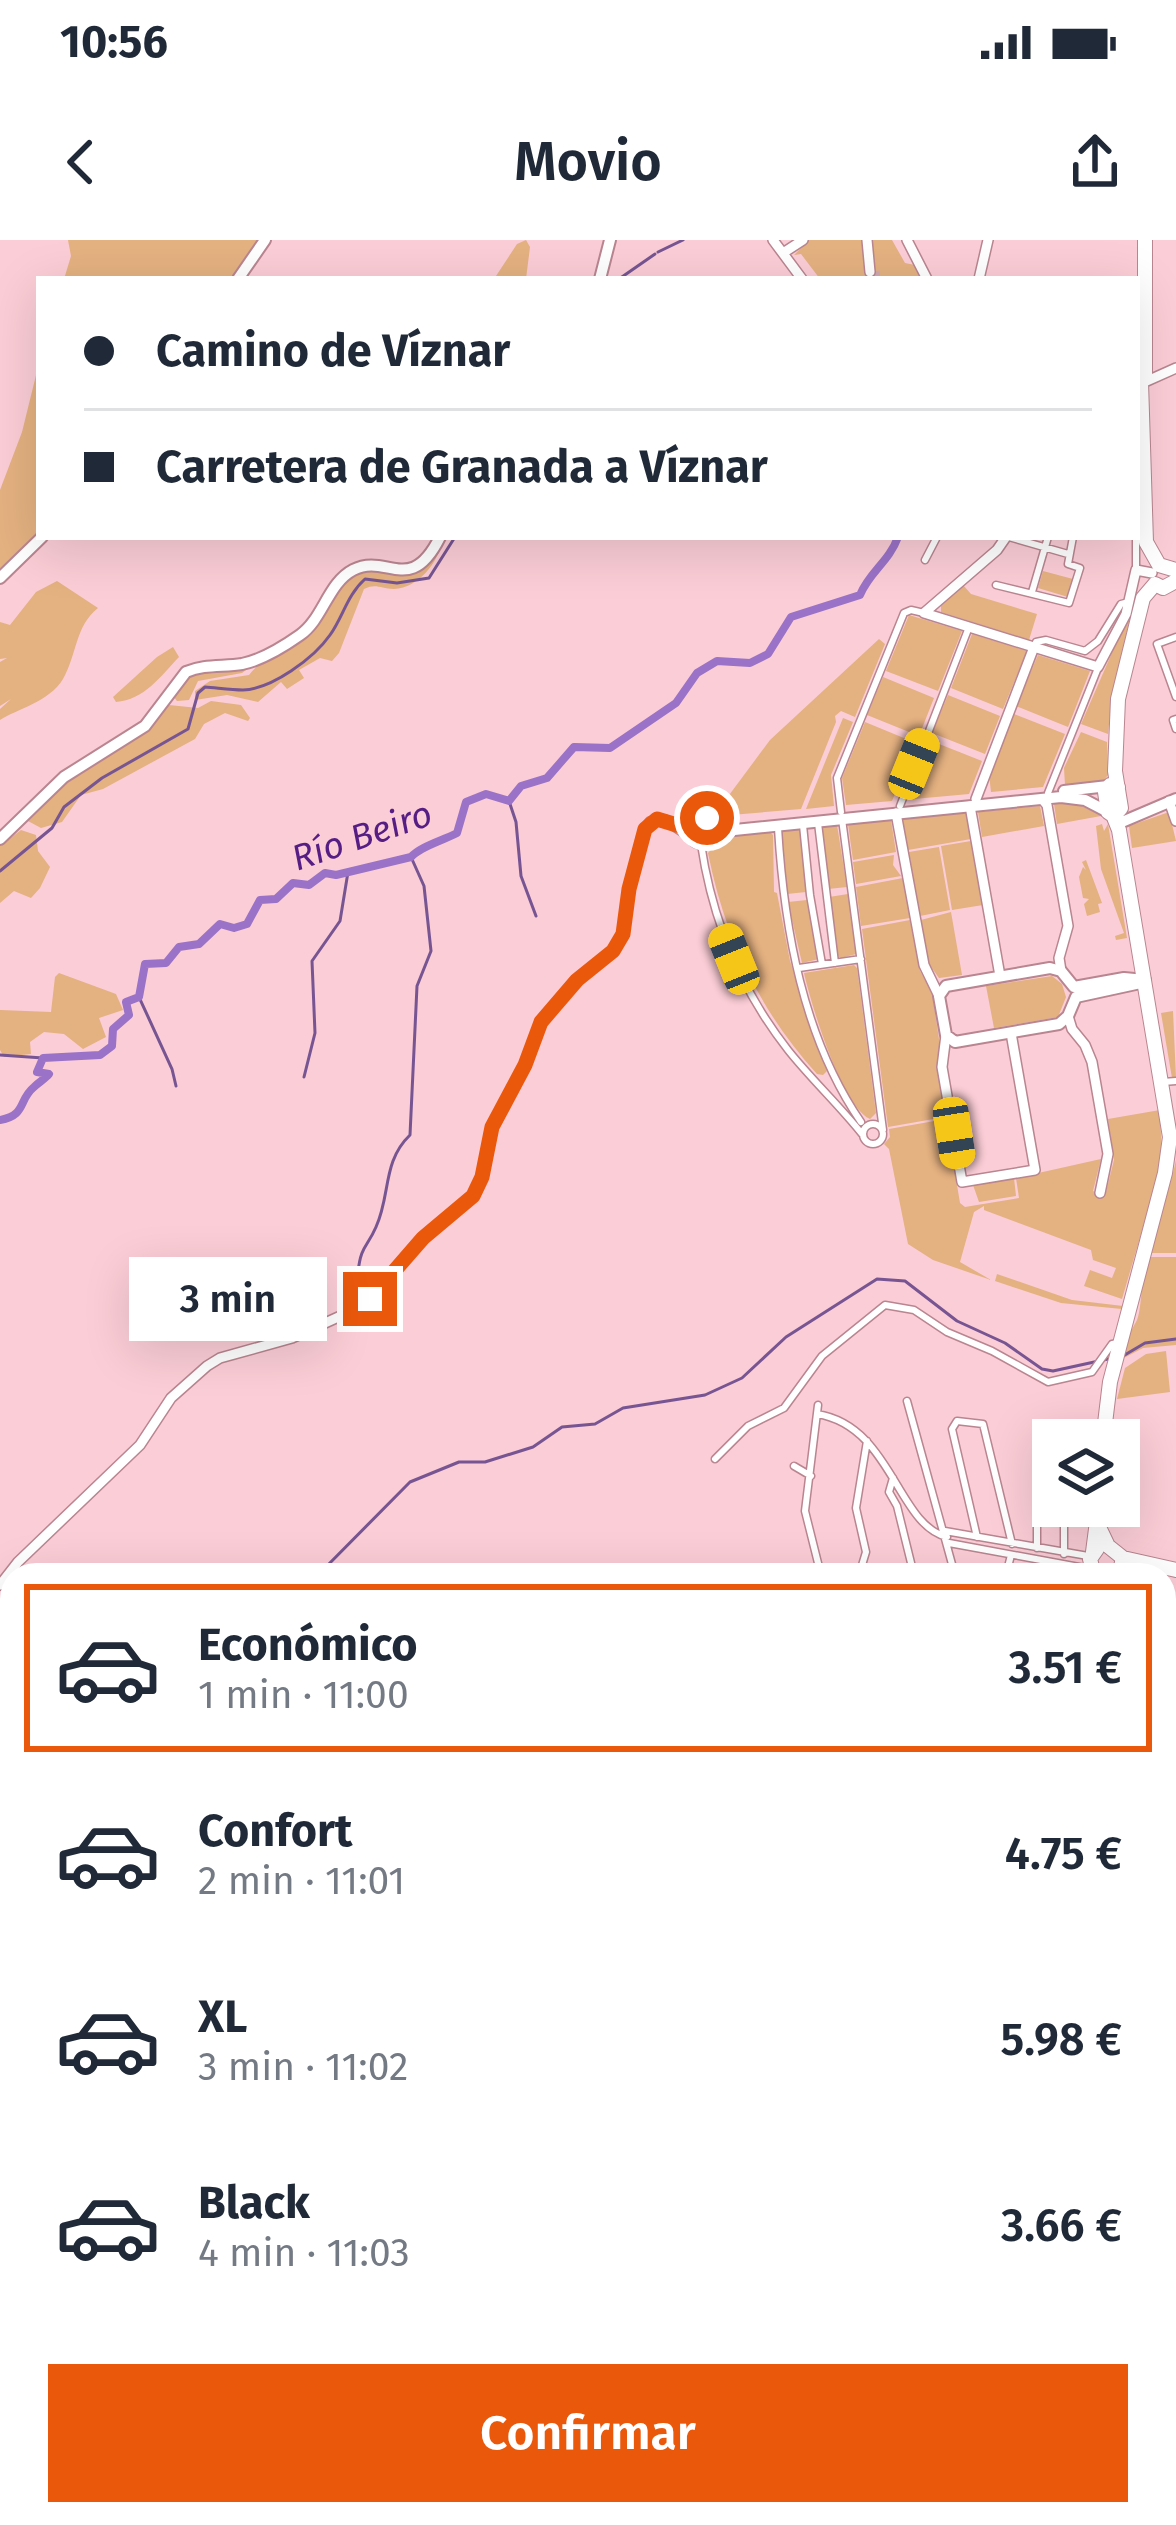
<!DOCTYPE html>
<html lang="es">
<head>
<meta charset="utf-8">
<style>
  :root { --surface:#fff; --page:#f2f2f3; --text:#1f2937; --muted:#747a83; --line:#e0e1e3; --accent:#ea580c }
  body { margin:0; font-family:"Fira Sans",sans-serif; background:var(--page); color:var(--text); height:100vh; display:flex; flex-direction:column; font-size:45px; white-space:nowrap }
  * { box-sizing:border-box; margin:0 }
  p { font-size:39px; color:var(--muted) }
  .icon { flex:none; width:66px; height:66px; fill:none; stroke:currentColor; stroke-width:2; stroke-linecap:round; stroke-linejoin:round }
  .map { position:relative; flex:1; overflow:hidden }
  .drawer { position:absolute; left:0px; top:1323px; width:1176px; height:963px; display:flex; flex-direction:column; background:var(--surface); border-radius:36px 36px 0 0; box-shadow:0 12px 48px #0002 }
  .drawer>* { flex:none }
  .hud { position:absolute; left:36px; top:36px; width:1104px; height:264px; border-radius:0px; box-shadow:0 12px 48px #0002; display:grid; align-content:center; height:264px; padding:0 48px; background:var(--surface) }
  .controls { position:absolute; left:1032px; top:1179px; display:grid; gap:24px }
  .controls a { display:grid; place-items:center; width:108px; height:108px; border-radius:0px; background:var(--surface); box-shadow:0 12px 48px #0002; font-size:60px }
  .end { position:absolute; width:54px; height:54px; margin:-27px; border:15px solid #ea580c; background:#fff; box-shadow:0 0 0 6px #fff }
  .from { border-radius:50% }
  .bubble { position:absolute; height:84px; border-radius:0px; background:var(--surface); box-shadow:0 12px 48px #0002; font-size:39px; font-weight:600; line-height:84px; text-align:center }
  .car { position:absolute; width:36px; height:72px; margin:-36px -18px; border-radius:15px; box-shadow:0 0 9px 3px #0007; background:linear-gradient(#f5c518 24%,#345 0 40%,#f5c518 0 76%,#345 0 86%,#f5c518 0) }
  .hud b { display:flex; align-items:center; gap:42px; height:114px; font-size:45px }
  .hud b+b { border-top:3px solid var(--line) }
  .hud i { width:30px; height:30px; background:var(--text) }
  ul { padding:21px 0 0; list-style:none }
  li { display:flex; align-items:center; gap:36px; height:168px; margin:0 24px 18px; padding:0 24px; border:6px solid transparent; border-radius:0px }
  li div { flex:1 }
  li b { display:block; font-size:45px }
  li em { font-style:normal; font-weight:600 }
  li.selected { border-color:var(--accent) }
  li>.icon { width:108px; height:108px; stroke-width:1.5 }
  .action { display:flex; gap:24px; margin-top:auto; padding:24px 48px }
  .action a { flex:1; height:138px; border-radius:0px; background:var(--accent); color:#fff; font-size:48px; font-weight:600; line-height:138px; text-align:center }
  .status { display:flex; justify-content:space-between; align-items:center; height:84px; padding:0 60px; background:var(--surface); direction:ltr }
  .status svg { height:33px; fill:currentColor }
  header { display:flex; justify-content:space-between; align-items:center; height:156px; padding:0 48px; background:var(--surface); font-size:54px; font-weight:600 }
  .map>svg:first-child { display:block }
  .green { fill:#e4b181 }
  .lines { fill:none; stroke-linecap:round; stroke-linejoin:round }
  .stream { stroke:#765592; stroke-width:3 }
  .river { stroke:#9a72c7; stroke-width:8 }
  .tertiary-tunnel { stroke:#d0a7af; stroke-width:9; stroke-dasharray:9 4.5; stroke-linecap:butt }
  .minor-casing { stroke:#b98590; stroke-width:9 }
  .tertiary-casing { stroke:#b98590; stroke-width:12 }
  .secondary-casing { stroke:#b98590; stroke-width:14 }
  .primary-casing { stroke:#b98590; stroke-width:16 }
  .minor { stroke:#fff; stroke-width:6 }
  .tertiary { stroke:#fff; stroke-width:9 }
  .secondary { stroke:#fff; stroke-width:10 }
  .primary { stroke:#fff; stroke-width:14 }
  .route { stroke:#ea580c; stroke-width:15 }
  .labels { text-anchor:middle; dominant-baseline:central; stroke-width:12; stroke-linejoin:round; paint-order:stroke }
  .water-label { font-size:36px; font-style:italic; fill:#561e84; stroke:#fbcdd6 }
</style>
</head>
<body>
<div class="status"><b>10:56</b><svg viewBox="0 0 49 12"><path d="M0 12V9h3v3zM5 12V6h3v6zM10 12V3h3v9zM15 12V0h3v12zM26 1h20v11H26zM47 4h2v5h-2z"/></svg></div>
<header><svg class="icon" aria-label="back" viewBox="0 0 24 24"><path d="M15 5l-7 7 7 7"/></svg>Movio<svg class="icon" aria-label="share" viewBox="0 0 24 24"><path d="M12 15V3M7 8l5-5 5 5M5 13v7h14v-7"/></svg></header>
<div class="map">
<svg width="1176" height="2285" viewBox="0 0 1176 2285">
  <rect width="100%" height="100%" fill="#fbcdd6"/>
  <!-- green -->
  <path class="green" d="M68,0H262L231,39H64L71,16Z
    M526,0L530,7L526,39H494L517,4Z
    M809,0H892L905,23L915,25L921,39H820L801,14L794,15Z
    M39,123V296L0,335V250L22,192Z
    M443,300C438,322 419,348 394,349C380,349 377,343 364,349L339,413L332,421L320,418L299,430L304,438L287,449L281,442L258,462L227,455L195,460V451L210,441L249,435C263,416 284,413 302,398C322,383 328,352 348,337C383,311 414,364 443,300Z
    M1043,331L1073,339L1068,357L1038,348Z
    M57,341L98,368C75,386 77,415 63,439C49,462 17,469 0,480V469L11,459L0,466V422L7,418L0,419V382L10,385L36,352Z
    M963,345L971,354L1037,374L1029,400L941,372V366Z
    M1134,362L1112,454L1108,494L1081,484Z
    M909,375L962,391L938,451L886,431Z
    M972,394L1027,411L1003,469L951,448Z
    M879,399L885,404L855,477L841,471L835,476L836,482L801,569L719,576L718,570L770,500Z
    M173,407L179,417C161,436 144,460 116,462L113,457L157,417Z
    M1038,415L1090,431L1068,487L1016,466Z
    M250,427L242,433L198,441L189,460L177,461L173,456C190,425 218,429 250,427Z
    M883,437L934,458L919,496L867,475Z
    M948,455L1000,476L985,514L932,493Z
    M211,461L241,465L250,478L248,481L225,473L204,484L195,499L103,549L81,555L62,582L41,588L28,581L64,542L151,488L169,465L198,468Z
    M1014,474L1065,494L1043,547L991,552L989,534Z
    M843,478L853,482L831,535L834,566L806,569Z
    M865,482L916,503L892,561L846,565L842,538Z
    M1081,492L1107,502L1108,535L1103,541L1065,545L1064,528Z
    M929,500L982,521L969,554L914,559L913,540Z
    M1074,562L1101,576L1057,584L1054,564Z
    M1040,566L1044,586L982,597L978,572Z
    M1169,572L1176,601L1132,608L1129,586Z
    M966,573L971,599L908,610L902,579Z
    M891,580L896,612L853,620L848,584Z
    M1102,584L1104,591L1108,584L1127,698L1116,700L1115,696L1124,693L1101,629L1096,586Z
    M837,585L847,647L828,649L821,587Z
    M800,589L806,652L787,654L782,592Z
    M21,590L36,595L38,611L50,627L40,648L31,658L14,651L0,663V606Z
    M769,591L773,595L774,652L777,653L790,721L827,831L823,835L817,834C759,770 725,698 708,613L724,595Z
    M971,601L983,665L952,670L941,606Z
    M939,607L950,670L920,676L909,612Z
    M894,615L893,625L901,636L856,644L853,622Z
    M1086,620L1102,663L1098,664L1100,672L1087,676L1084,664L1089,659L1083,658L1079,637L1083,627L1086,630L1082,622Z
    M903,638L910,678L861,686L856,647Z
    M848,654L856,714L841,718L837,716L829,657Z
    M807,660L819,719L802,723L788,662Z
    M951,672L962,735L939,738L929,724L921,680Z
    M910,680L920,731L932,752L940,806L937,829L945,877L888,887L862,689Z
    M854,725L857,728L876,873L870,879C842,867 811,764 804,733Z
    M59,733L116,754L123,770L99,778L106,797L83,809L64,794L44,792L30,802L31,814L4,817L0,810V770L51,772L55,737Z
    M1052,736L1062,744L1066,757L1058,777L994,788L986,746Z
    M1173,771L1176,838H1172L1161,773Z
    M1160,870L1162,922L1122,1059L1084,1046L1090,1030L1112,1038L1116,1028L1093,1020L1091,1010L984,970V966L974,972L960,1022L991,1040L933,1020L908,1004L889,909L884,904L890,897L889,889L946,879L960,963L965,967L1019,958L1016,938L1101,919L1093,951L1105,956L1114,920L1108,879Z
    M1176,920V1013H1151L1174,929Z
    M1014,938L1016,956L979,962L973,945Z
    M1150,1017H1176V1105L1143,1108L1120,1120C1124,1100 1127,1098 1136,1082C1142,1073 1142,1033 1144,1019Z
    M997,1034L1072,1060L1123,1066L1122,1069L1061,1063L995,1041Z
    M1166,1111L1170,1152L1117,1159L1125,1128L1146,1114Z"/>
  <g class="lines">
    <!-- stream -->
    <path class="stream" d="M658,12L683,0
      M619,39L655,14
      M509,561L516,582L521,636L536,676
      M0,631L52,588L64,567L102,538L188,489L198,453L205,447C218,448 231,450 243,450C272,449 314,418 330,395C343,377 347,355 365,339L397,343L429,338L455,297
      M139,757L172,829L176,846
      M0,815L43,818
      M304,837L315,793L312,721L340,681L348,632
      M358,1032C361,1005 367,1008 376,987C391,954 382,922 410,895L417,746L431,711L424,646L411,617
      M1123,1116L1145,1103L1176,1099
      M318,1335L410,1242L459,1222H485L533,1207L562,1187L595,1184L623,1168L705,1155L742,1138L786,1097L877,1039L905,1041L957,1081L1005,1103L1042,1129L1053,1131L1108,1119
      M0,1731L12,1727
      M1164,1823L1176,1822
      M860,2285L873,2274"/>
    <!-- river -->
    <path class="river" d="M0,880C27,875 18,860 34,847C39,842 45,839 49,834L37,832L43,818L100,815L112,806L113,789L129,775L126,762L139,757L145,724L166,723L179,707L199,704L220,684L234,688L247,684L260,660L276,659L293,643L309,645L325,633L336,635L411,617C421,606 442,601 457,593L466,562L486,554L509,561L521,546L547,538L574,507L610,508L676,463L697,433L717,421L750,423L768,414L791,377L860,355C870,331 889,322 898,297"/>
    <!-- tertiary-tunnel -->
    <path class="tertiary-tunnel" d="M875,31L876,39"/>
    <!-- minor casing -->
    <g class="minor-casing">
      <path id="minor" d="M1009,297L1068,314
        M925,320L937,297
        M1136,329V297
        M996,345L1069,363L1080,328L1068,324L1073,297
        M1032,352L1048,297
        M1176,397L1157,404L1176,457
        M1034,407L1036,402L1046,400L1085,411L1098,401L1121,364L1129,362
        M1176,479L1173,480L1176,489
        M1048,553L1098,428
        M900,566L969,387
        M841,572L837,538L904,373L911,370L924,373
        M842,579L883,890
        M818,583L835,723
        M803,585L810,655L822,724
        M778,588C784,688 803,798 861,882
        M701,604C712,679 741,750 788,810C811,839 839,865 862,894
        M799,728L861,719
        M1163,842L1176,841
        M863 894a10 10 0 1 1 20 0a10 10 0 1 1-20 0Z
        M907,1161L955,1335
        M818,1165L805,1271L821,1335
        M817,1174C892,1186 897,1285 947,1297
        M715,1219L748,1186L784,1168L822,1116L885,1065L914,1070L947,1092L992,1111L1048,1142L1092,1132L1112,1104L1119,1103
        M794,1226L811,1236
        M893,1238L889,1252L897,1266L914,1335
        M945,1291L1088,1316
        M977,1297L952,1189L957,1181L983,1184L1012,1304
        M949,1303L1090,1329
        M1037,1308V1249L1053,1248
        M1064,1314V1266
        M859,1335L866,1312L856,1268L867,1201
        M1006,1335L1011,1315
        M1164,1669L1176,1674
        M1164,1706L1176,1715
        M1164,2147L1176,2142"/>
    </g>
    <!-- tertiary casing -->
    <g class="tertiary-casing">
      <path id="tertiary" d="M773,0L802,39
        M867,0L870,32
        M907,0L927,39
        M783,13L803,0
        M979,39L988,0
        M1147,141L1176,128
        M1006,297L997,310L924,373L1098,427L1126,374L1136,330L1152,333
        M976,559L1034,407
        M1042,559L1047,565L1068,686L1059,718L1061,731
        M1169,561L1176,581
        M970,566L1000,736
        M896,573L924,725L939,756
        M1068,776L1072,789L1085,805L1092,822L1108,914L1100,953
        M946,795L942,827L962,942L1035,930L1011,793
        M0,1345L18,1322L140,1205L171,1158L207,1126L220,1118L292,1098L356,1069L377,1052L423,998L473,956L482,937L490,893L525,825L541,782L577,740L613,711L623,694L629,649L645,589L650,582L665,580L690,596
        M1164,1622L1176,1617
        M1164,1638L1176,1644
        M1164,1736L1176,1748
        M1164,1939L1176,1950
        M735,2285L738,2274"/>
    </g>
    <!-- secondary casing -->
    <g class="secondary-casing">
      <path id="secondary" d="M238,39L265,0
        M600,39L610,0
        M0,338L42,297
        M1064,551L1108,546
        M689 590a13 13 0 1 1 26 0a13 13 0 1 1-26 0Z
        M1122,582L1176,559
        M715,592L1061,557L1085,560L1108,572
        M0,599L64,537L145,486L186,432C204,424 223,427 242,424C262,420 283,407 300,395C323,379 328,343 353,330C387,312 410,357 440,297
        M1074,747L1061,731L1050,728L946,746L939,756L946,795L955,802L1059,784L1068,776L1076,757
        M1074,747L1124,738L1145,740
        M1076,757L1145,742"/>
    </g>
    <!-- primary casing -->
    <g class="primary-casing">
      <path id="primary" d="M1145,136V0
        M1141,142L1146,302L1159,325
        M1159,325L1176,330
        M1155,344L1163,348L1176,341
        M1115,575L1121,568L1115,531L1118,459L1143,358L1155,344
        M1117,578L1108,572L1105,552L1110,545L1118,547
        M1103,1200L1110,1142L1165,933L1170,897L1119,590L1113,575
        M1097,1283L1108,1306L1123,1318L1119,1335
        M1093,1312L1099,1266
        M1123,1318L1176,1330
        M1094,1335L1090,1319L1097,1309"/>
    </g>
    <!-- minor -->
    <use href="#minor" class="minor"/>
    <!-- tertiary -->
    <use href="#tertiary" class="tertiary"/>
    <!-- secondary -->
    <use href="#secondary" class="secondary"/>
    <!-- primary -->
    <use href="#primary" class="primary"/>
  </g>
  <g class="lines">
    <!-- route -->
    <path class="route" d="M370,1059L423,998L473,956L482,937L492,887L525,825L541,782L577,740L613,711L623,694L629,649L645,589L657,579L680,586L707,578"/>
  </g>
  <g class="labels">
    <!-- water labels -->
    <g class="water-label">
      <text transform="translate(362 596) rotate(-19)">Río Beiro</text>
    </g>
  </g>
</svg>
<div class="controls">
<a><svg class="icon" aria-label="layers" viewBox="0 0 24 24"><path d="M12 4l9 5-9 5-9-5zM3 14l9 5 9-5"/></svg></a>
</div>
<i class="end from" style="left:707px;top:578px"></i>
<i class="end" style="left:370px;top:1059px"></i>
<div class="bubble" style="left:129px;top:1017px;width:198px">3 min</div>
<i class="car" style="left:914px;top:524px;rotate:22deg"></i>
<i class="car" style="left:734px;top:719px;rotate:338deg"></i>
<i class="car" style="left:954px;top:893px;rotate:171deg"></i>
<div class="hud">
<b><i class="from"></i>Camino de Víznar</b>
<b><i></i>Carretera de Granada a Víznar</b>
</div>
<section class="drawer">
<ul>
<li class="selected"><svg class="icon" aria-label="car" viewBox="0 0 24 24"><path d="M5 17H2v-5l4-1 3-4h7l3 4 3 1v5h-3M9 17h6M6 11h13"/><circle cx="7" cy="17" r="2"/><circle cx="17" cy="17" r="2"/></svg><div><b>Económico</b><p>1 min · 11:00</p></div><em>3.51 €</em></li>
<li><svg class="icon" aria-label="car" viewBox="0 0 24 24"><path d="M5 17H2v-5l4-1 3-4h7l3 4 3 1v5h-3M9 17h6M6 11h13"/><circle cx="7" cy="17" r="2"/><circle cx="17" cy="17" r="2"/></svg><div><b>Confort</b><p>2 min · 11:01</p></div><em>4.75 €</em></li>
<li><svg class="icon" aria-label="car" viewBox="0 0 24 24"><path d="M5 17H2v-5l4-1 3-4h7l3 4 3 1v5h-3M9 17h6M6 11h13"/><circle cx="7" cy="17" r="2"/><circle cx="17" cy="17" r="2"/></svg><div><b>XL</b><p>3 min · 11:02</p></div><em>5.98 €</em></li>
<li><svg class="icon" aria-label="car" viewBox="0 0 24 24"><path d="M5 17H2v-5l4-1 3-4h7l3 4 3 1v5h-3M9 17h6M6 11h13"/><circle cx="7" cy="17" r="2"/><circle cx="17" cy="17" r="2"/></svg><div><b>Black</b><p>4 min · 11:03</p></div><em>3.66 €</em></li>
</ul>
<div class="action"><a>Confirmar</a></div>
</section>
</div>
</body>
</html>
